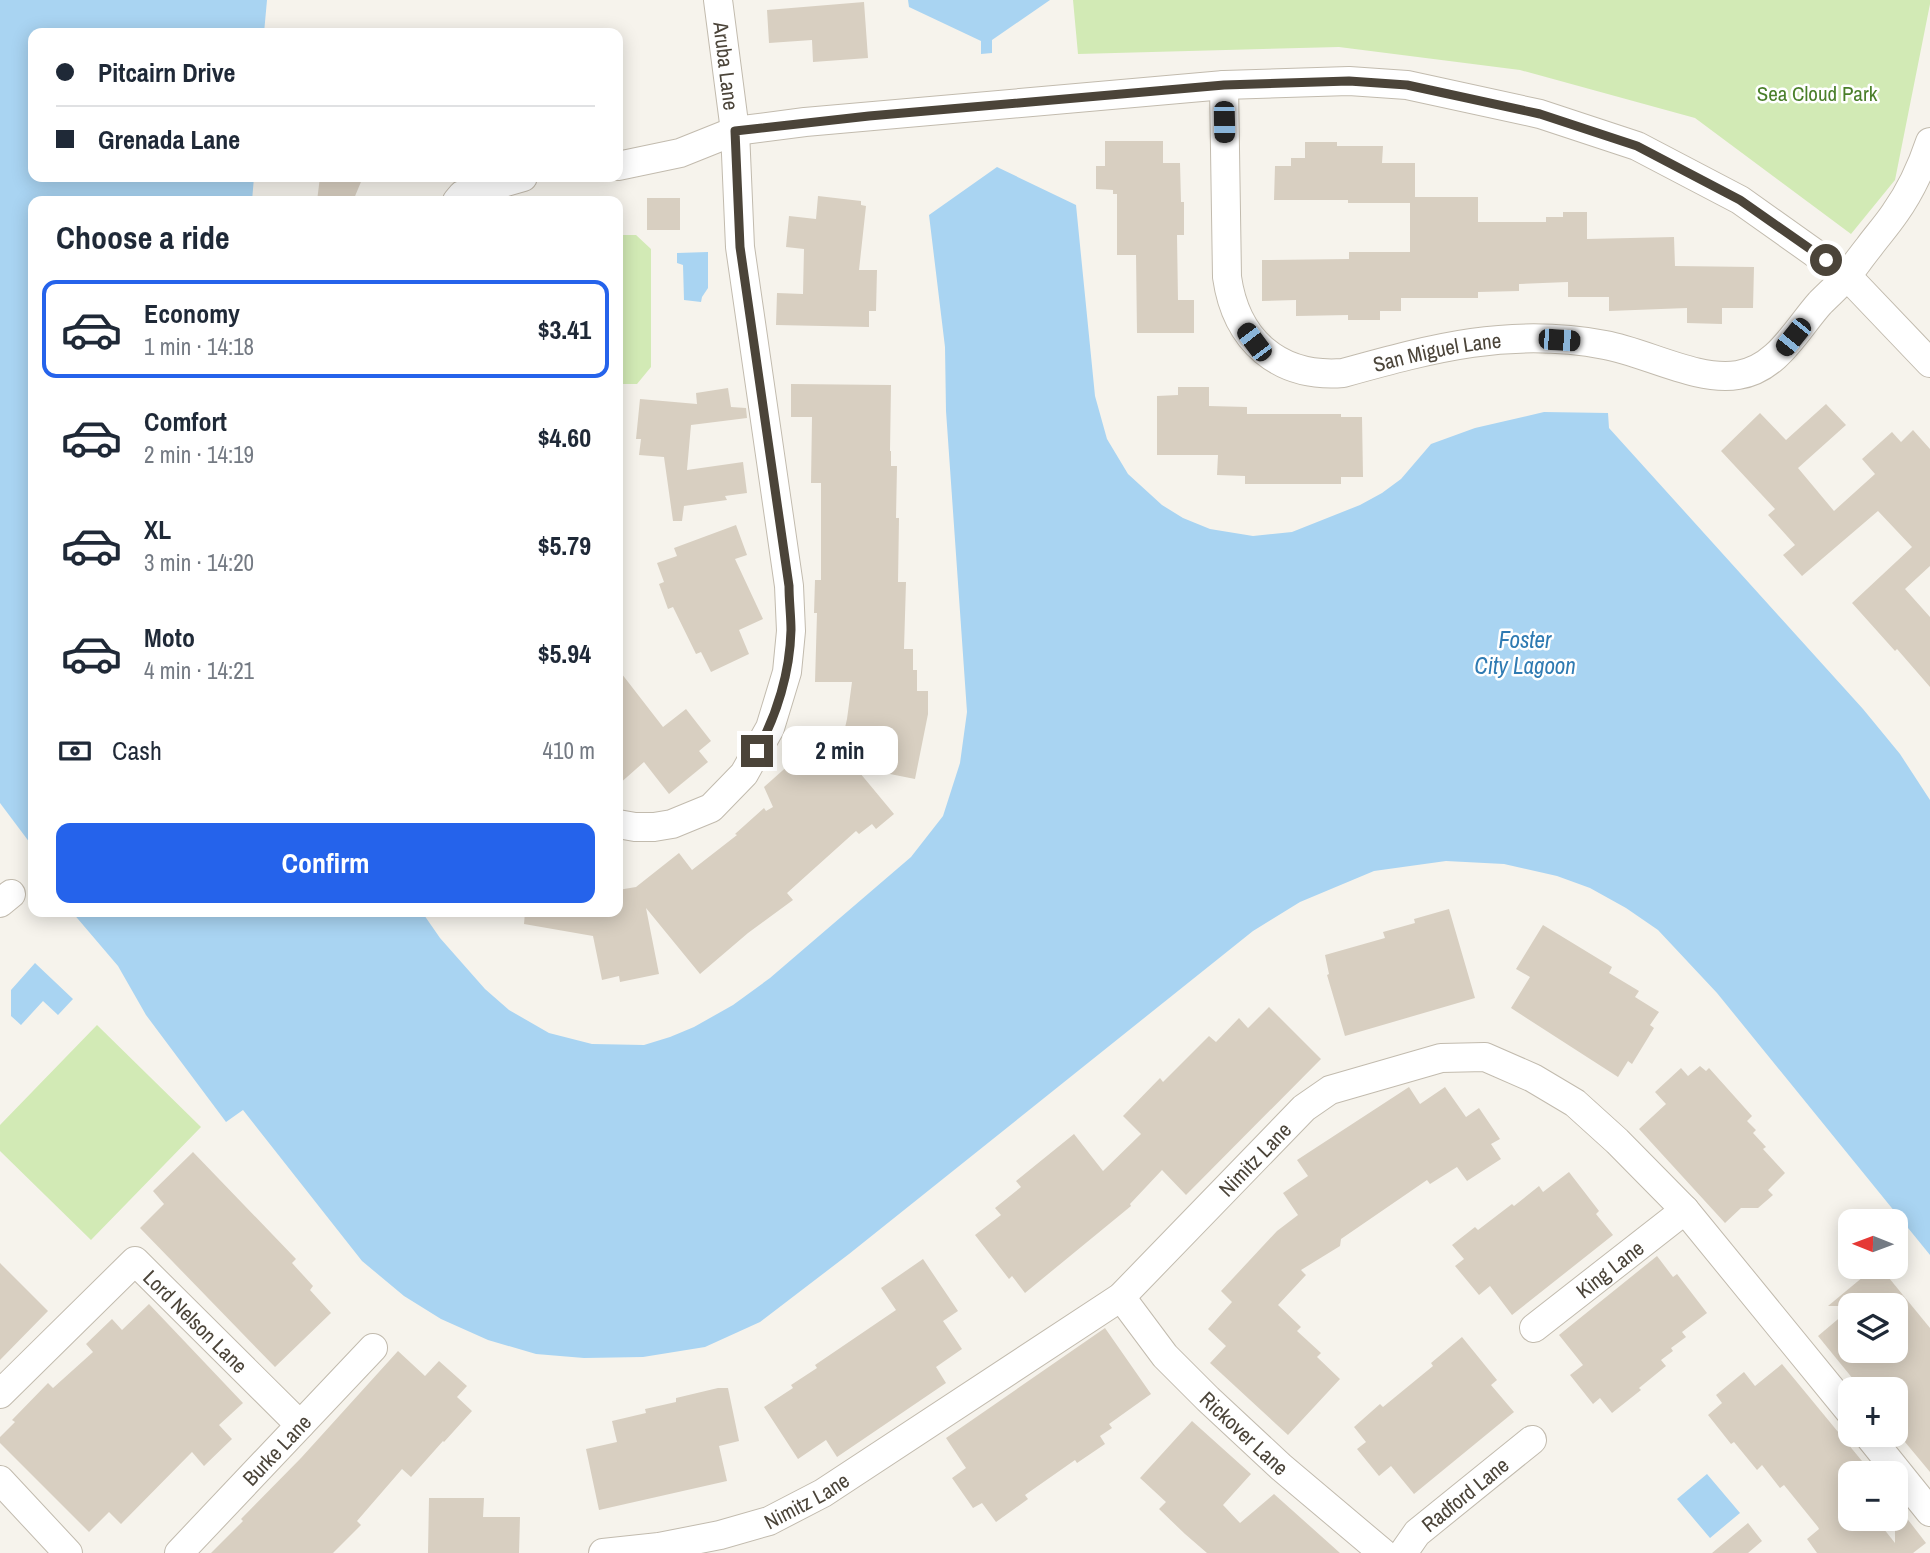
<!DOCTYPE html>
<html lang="en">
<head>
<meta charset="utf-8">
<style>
  :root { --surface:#fff; --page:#f6f6f7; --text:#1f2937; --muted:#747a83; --line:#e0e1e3; --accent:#2563eb }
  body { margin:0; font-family:"Archivo Narrow",sans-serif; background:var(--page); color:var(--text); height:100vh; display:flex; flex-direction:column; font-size:26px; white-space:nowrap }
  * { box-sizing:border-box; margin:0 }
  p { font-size:23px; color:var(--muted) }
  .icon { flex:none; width:38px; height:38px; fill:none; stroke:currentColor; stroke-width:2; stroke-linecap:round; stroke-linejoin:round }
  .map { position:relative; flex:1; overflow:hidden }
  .drawer { position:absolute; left:28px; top:196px; width:595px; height:721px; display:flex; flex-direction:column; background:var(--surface); border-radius:14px; box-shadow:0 4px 18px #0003 }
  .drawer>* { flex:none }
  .guide { position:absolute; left:28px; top:28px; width:595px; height:154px; border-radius:14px; box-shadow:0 4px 18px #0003; display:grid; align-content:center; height:154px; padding:0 28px; background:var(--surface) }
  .needle { width:46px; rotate:271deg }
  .buttons { position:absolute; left:1838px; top:1209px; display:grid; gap:14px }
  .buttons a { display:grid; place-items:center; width:70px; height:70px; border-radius:14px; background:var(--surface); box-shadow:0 4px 18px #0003; font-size:35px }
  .end { position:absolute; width:32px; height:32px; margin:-16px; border:9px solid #4b4439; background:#fff; box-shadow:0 0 0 4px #fff }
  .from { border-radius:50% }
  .bubble { position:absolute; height:49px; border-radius:14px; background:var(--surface); box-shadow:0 4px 18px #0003; font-size:23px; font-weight:700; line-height:49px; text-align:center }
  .car { position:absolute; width:21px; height:42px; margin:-21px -10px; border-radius:9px; box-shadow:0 0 5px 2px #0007; background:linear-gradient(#222 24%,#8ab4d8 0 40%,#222 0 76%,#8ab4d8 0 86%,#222 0) }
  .guide b { display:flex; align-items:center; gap:24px; height:66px; font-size:26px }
  .guide b+b { border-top:2px solid var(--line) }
  .guide i { width:18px; height:18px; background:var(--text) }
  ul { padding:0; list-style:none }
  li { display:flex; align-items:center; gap:21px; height:98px; margin:0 14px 10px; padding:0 14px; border:4px solid transparent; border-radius:14px }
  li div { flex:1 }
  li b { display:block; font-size:26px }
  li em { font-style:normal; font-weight:700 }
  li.selected { border-color:var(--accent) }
  li>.icon { width:63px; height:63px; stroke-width:1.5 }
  h2 { padding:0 28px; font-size:32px; line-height:84px }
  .pay { display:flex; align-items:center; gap:18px; height:77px; padding:0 28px; font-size:26px }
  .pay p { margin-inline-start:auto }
  .primary-button { display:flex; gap:14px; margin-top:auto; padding:14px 28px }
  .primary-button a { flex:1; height:80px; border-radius:14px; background:var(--accent); color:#fff; font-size:28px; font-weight:700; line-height:80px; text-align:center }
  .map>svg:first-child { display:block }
  .green { fill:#d2eab5 }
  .water { fill:#a9d4f2 }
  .building { fill:#d8cfc1 }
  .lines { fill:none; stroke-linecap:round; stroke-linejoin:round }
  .minor-casing { stroke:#c2bbae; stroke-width:30 }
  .minor { stroke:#fff; stroke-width:28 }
  .route { stroke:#4b4439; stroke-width:9 }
  .labels { text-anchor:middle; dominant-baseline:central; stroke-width:5; stroke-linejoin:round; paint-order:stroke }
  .street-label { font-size:21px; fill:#4b4439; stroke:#fff }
  .park-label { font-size:21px; fill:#4a7f2a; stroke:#fff }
  .water-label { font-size:23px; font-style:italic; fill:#2e7ab2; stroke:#fff }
</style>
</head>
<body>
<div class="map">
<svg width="1930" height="1553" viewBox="0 0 1930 1553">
  <rect width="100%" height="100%" fill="#f6f3ec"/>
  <!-- green -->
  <path class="green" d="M1073,0H1930V4L1895,180L1851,234L1695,118L1520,70L1339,47L1078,54Z
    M618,235H636L651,249V367L637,384H618Z
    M97,1025L201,1127L91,1240L0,1151V1125Z"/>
  <!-- water -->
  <path class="water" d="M0,0H267L264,33H33V177H254L252,201H33V847L0,803Z
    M908,0H1050L992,40V53L981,54V41L909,7Z
    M997,167L1076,205L1095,396L1107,439L1128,474L1162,505L1183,518L1210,529L1253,536L1292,532L1360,505L1382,493L1401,479L1431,444L1475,428L1544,412L1608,413L1609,428L1863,709L1900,754L1930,800V1255L1717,993L1658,930L1626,908L1590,888L1557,876L1504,864L1446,861L1374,871L1300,902L1253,931L849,1254L760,1322L705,1347L643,1357L584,1358L536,1354L488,1340L441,1319L404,1296L362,1261L243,1110L226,1122L146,1015L118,966L72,912H422L440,938L485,989L509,1010L549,1033L592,1044L644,1045L670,1037L694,1027L733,1005L770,978L911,857L943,816L960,763L967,712L946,411L945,347L929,215Z
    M708,252V288L702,297L701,302L684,300L683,265L677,263V253Z
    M35,963L73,999L58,1015L43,1001L21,1025L11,1016V990Z
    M1707,1474L1740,1513L1710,1538L1677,1499Z"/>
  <!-- building -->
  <path class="building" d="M864,2L868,58L813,62L812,40L769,43L767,10Z
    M1105,141H1163V163H1180L1181,202H1184V235H1177L1178,300H1194V333H1137L1136,255H1117V194H1113V190L1096,189V166H1105Z
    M1305,142H1337V146H1383L1382,163H1415V197H1478V222H1546V217H1563V212H1587V239L1674,237L1675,266L1754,267L1753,308H1722V324L1687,323V308L1609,311V297H1568V282L1519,284V291L1478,292V298H1401V311H1380V320H1348V315L1296,316V300L1262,301V260L1349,259V252H1410V203H1348V200H1274L1275,166H1291V158H1305Z
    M320,177H363L353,201H317Z
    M818,196L861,201V205L866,206L859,270H877L876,311H869V327L776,325L777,293L803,294L804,249L786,247L789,216L816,219Z
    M647,198H680V230H647Z
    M791,384L891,385L890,451H891V466H897L896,518H899L898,582H906L904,649H913V670H917V691H928V714L915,779L855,767L894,814L876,829L872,824L859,834L856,831L787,893L793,900L748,933L700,974L646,908L659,974L620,982L619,976L602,980L593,936L524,924L525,912H618V890L636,887L679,853L692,870L737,835L735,834L764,808L766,811L773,807L764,787L791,763L799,742L838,758L847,719L852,682H815L817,613H814L815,580H821V483H811L812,417H791Z
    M1178,387H1209V406L1247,407V414H1341V417H1362L1363,477H1341V484H1245V476L1217,475L1218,455H1157V396L1178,395Z
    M728,388L731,407L746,408L747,418L691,425L687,470L743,462L747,493L725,496L727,500L684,506L682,521H673L664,457L639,455L641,439H636L640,399L697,404L696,393Z
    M1826,404L1846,425L1798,468L1834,511L1875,474L1862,459L1892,432L1901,442L1913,430L1930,449V566L1905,589L1930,617V687L1897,649L1895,651L1852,603L1912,547L1878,511L1802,576L1783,555L1795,545L1768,515L1775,509L1721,451L1760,413L1786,440Z
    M736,525L747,555L735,559L763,619L739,630L749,654L711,672L701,652L696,654L673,607L668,609L659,584L664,582L657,563L677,556L674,548Z
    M618,669L663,727L686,709L711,741L699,751L708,762L669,794L644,762L618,785Z
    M1449,909L1475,998L1345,1036L1327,975L1329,974L1325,955L1385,938L1383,932L1415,923L1414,919Z
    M1543,925L1612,967L1609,973L1639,991L1635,997L1659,1012L1650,1025L1654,1028L1632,1064L1628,1061L1618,1077L1511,1008L1530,977L1516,969Z
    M1269,1007L1321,1059L1186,1195L1162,1170L1130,1204L1131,1206L1025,1293L1012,1276L1009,1279L975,1235L1001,1215L995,1208L1021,1187L1016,1181L1074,1134L1103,1171L1141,1134L1123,1116L1160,1078L1163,1082L1209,1036L1216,1042L1239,1018L1248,1028Z
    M1700,1066L1706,1071L1709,1068L1752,1116L1747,1121L1756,1130L1753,1133L1766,1147L1763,1149L1785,1173L1768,1190L1773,1195L1758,1208H1741L1725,1223L1639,1129L1666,1104L1655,1092L1681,1068L1688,1076Z
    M1409,1087L1420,1104L1445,1087L1466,1117L1479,1108L1500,1139L1491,1144L1501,1159L1467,1181L1457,1167L1430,1184L1427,1180L1341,1239L1340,1246L1301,1270L1306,1275L1278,1305L1301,1327L1297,1331L1321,1353L1317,1357L1340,1379L1288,1435L1210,1363L1226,1346L1208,1329L1232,1302L1221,1291L1277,1231L1298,1215L1283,1193L1308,1176L1297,1160Z
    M193,1152L296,1259L292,1263L313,1286L310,1290L331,1313L275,1367L140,1228L164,1204L153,1191Z
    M1569,1172L1599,1211L1596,1214L1613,1235L1512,1315L1490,1286L1479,1295L1455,1266L1464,1259L1452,1245L1475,1227L1478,1230L1512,1204L1514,1206L1539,1186L1543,1192Z
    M1657,1256L1673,1277L1677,1274L1707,1313L1682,1332L1686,1337L1671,1348L1673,1351L1661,1360L1666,1366L1639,1388L1641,1390L1612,1413L1600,1398L1593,1404L1570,1375L1583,1365L1559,1335Z
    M923,1259L958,1311L943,1321L962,1349L936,1367L946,1383L837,1457L826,1440L798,1459L764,1407L793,1388L791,1385L817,1368L815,1365L896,1310L881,1288Z
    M0,1263L48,1311L0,1360Z
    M1875,1267H1880L1930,1328V1472L1895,1430V1390H1862L1818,1336L1850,1309V1351H1895V1306H1828Z
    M149,1304L243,1403L219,1425L232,1439L204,1466L192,1452L121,1524L109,1512L89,1532L0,1443V1437L15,1422L12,1420L48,1383L53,1388L93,1352L86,1344L112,1319L122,1330Z
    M1105,1328L1151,1394L1109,1424L1112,1428L1100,1436L1105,1444L1077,1463L1075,1460L1025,1495L1028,1499L996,1522L982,1503L973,1508L952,1478L966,1468L946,1438Z
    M1462,1337L1497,1380L1491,1385L1514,1412L1414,1494L1391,1466L1379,1476L1357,1449L1366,1442L1354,1427L1380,1404L1383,1407L1433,1366L1431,1363Z
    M398,1351L425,1376L439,1361L467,1386L457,1397L472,1411L444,1442L443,1441L411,1477L402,1469L357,1521L361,1525L333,1553H211L243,1521L241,1519L301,1458Z
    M1782,1364L1862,1461L1842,1477L1848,1484L1840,1490L1850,1503V1519H1876L1895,1543V1503L1926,1543L1913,1553H1817L1807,1539L1819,1529L1818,1527L1784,1485L1780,1488L1762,1465L1757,1470L1734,1442L1731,1444L1708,1415L1722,1403L1716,1395L1744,1372L1755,1386Z
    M718,1388H728L739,1441L719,1446L727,1481L599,1510L586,1449L617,1442L612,1421L646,1413L645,1409L676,1402V1398Z
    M1192,1421L1251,1474L1223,1505L1240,1523L1274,1494L1340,1553H1207L1185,1534L1159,1509L1166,1502L1140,1478Z
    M429,1498H484L483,1517H520L519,1553H428Z
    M1748,1523L1762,1541L1748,1553H1712Z"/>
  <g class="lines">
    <!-- minor casing -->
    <g class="minor-casing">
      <g id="minor">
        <path id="s1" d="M1224,85L1227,277C1236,340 1278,378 1343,373C1433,348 1510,327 1605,345C1645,352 1698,382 1738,375C1777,369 1796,330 1820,303C1829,294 1838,286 1846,277C1854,267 1861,257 1869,247C1877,236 1887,225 1895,213C1910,192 1922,166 1930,142"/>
        <path d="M618,166L680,153L735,131L805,122L1224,85L1349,81L1407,85L1540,114L1637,146L1740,200L1847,276L1930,363"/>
        <path d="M457,201L462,195L523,177"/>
        <path d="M618,824L635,827H654L672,824L711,808L744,774L770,728L787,672L791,631L789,586L740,247L735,131L718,0"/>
        <path d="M0,903L11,894"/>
        <path id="s2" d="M1121,1297L1165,1356L1208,1399L1281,1467L1383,1553"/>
        <path id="s3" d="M1534,1328L1685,1210"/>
        <path id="s4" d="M0,1394L135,1261L300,1425"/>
        <path d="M1868,1435L1930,1512"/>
        <path d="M0,1480L68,1553"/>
        <path id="s5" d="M179,1553L373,1348"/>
        <path id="s6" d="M603,1553L659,1547L720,1535L769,1521L823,1493L1121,1297L1304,1108L1330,1090L1441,1058L1485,1057L1533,1078L1575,1103L1617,1141L1685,1210L1850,1412"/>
        <path id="s7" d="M1403,1553L1417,1533L1532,1440"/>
      </g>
    </g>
    <!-- minor -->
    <use href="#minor" class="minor"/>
  </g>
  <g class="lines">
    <!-- route -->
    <path class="route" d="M757,751C777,715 790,672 791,630C791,616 789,601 789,586L740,247L735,131L869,116L1224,85L1349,81L1407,85L1540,114L1637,146L1740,200L1826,260"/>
  </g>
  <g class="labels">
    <!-- street labels -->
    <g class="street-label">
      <text transform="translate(726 66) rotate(83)">Aruba Lane</text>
      <text stroke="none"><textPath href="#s1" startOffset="457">San Miguel Lane</textPath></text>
      <text stroke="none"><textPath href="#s6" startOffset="779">Nimitz Lane</textPath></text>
      <text stroke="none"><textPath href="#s3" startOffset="96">King Lane</textPath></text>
      <text stroke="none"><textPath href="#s4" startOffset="275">Lord Nelson Lane</textPath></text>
      <text stroke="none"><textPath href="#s2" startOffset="184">Rickover Lane</textPath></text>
      <text stroke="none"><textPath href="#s5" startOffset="142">Burke Lane</textPath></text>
      <text stroke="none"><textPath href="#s7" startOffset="86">Radford Lane</textPath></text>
      <text stroke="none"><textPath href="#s6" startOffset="212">Nimitz Lane</textPath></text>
    </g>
    <!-- park labels -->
    <g class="park-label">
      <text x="1817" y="93">Sea Cloud Park</text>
    </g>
    <!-- water labels -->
    <g class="water-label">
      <text x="1525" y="639">Foster<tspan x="1525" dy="26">City Lagoon</tspan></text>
    </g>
  </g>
</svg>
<div class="buttons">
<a><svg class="needle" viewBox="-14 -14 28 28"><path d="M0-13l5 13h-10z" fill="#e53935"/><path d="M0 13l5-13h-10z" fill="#747a83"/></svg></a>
<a><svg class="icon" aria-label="layers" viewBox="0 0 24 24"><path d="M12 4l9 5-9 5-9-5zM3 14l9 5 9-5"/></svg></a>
<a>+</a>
<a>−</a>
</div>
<i class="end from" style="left:1826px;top:260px"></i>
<i class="end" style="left:757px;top:751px"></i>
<div class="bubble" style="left:782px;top:726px;width:116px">2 min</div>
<i class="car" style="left:1224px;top:122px;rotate:179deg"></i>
<i class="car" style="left:1793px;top:337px;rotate:219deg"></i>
<i class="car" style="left:1559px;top:340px;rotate:94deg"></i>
<i class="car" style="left:1254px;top:342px;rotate:323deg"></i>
<div class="guide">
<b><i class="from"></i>Pitcairn Drive</b>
<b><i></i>Grenada Lane</b>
</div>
<section class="drawer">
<h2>Choose a ride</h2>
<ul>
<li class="selected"><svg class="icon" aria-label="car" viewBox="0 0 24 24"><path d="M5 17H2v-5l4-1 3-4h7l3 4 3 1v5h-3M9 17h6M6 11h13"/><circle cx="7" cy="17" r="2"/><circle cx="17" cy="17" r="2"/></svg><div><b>Economy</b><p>1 min · 14:18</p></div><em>$3.41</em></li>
<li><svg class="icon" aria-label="car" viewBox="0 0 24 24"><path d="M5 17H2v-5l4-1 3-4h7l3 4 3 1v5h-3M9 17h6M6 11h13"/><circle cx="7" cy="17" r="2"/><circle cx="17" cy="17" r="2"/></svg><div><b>Comfort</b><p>2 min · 14:19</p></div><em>$4.60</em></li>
<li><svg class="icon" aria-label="car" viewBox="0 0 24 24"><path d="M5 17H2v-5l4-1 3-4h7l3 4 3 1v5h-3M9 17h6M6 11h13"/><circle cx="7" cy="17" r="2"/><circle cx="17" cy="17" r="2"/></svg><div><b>XL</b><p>3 min · 14:20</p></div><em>$5.79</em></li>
<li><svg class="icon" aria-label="car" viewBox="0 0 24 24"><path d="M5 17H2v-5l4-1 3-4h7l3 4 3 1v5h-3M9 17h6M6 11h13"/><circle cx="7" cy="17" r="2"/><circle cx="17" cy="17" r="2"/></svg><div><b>Moto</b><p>4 min · 14:21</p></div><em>$5.94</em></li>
</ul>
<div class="pay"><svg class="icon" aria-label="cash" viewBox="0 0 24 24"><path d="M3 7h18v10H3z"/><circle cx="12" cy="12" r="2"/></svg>Cash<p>410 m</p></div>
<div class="primary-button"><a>Confirm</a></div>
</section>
</div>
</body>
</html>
